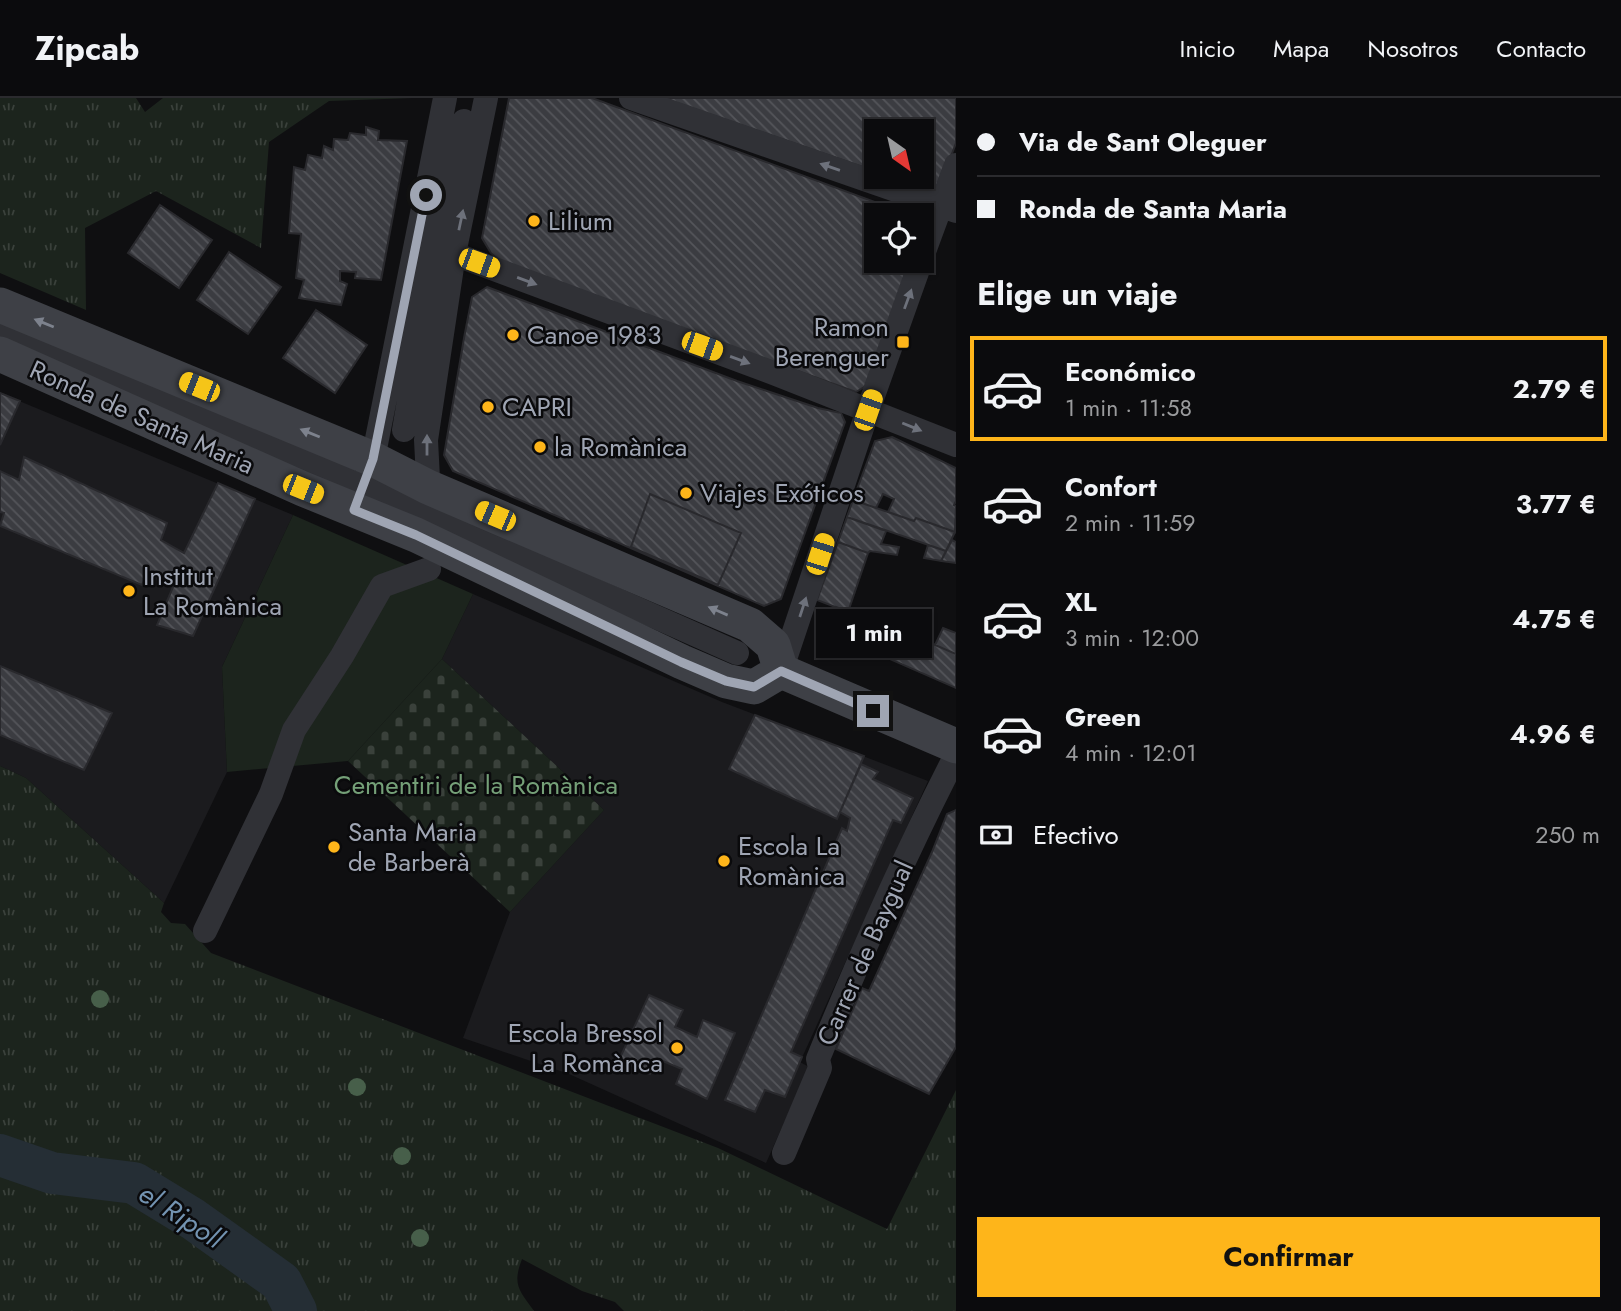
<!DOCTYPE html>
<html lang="es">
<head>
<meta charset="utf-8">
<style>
  :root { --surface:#0b0b0d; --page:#19191b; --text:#f1f3f6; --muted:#9a9b9d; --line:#2b2b2e; --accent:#feb51a }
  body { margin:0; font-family:Jost,sans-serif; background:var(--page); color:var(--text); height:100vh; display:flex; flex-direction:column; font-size:26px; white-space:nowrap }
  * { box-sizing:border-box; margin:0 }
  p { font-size:23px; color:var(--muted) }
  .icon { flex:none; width:38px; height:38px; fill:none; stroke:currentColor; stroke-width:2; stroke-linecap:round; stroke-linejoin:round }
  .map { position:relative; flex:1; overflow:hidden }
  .sheet { display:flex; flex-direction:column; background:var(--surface); width:665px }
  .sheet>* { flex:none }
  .hud { display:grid; align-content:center; height:154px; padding:0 21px; background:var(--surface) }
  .needle { width:46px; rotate:146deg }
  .buttons { position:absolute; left:864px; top:21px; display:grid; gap:14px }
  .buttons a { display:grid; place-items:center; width:70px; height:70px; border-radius:0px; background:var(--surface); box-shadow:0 2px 5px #0004,0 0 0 2px var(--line); font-size:35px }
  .end { position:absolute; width:32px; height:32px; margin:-16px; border:9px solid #9fa5b3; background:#111; box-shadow:0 0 0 4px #111 }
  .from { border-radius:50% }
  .bubble { position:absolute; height:49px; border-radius:0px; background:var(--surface); box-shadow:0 2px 5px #0004,0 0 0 2px var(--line); font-size:23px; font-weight:700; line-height:49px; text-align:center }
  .car { position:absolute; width:21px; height:42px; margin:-21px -10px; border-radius:9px; box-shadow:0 0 5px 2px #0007; background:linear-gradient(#f5c518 24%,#345 0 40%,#f5c518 0 76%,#345 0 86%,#f5c518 0) }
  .hud b { display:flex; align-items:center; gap:24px; height:66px; font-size:26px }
  .hud b+b { border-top:2px solid var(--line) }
  .hud i { width:18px; height:18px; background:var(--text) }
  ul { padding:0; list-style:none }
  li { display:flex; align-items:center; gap:21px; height:105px; margin:0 14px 10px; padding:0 7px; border:4px solid transparent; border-radius:0px }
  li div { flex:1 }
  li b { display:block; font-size:26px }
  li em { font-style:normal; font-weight:700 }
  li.selected { border-color:var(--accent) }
  li>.icon { width:63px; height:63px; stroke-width:1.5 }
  h2 { padding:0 21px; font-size:32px; line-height:84px }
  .pay { display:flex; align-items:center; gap:18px; height:77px; padding:0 21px; font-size:26px }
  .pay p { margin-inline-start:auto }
  .cta { display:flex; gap:14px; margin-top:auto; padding:14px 21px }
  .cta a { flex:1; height:80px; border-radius:0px; background:var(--accent); color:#111; font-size:28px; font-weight:700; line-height:80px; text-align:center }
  header { display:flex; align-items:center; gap:42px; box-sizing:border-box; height:98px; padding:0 35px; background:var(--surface); border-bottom:2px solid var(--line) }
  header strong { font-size:33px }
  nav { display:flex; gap:38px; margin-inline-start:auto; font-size:24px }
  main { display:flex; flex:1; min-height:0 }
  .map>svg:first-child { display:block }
  .built { fill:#1b1b1e }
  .grass { fill:url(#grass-tufts) }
  .cemetery { fill:url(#cemetery-stones) }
  .park { fill:#1c241d }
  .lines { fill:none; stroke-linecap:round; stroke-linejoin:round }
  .river { stroke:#252e35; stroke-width:42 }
  .building { fill:url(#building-back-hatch); stroke:#29292d; stroke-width:2 }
  .street { stroke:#303136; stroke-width:24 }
  .secondary { stroke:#3e4046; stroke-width:35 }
  .tree { fill:#475f4a }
  .oneway { fill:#6d717b }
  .oneway2 { fill:#7d828d }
  .route { stroke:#9fa5b3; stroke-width:9 }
  .poi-dot { fill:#feb51a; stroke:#0a0a0c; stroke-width:2.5 }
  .labels { text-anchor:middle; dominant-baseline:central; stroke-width:5; stroke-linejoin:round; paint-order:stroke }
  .poi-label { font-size:26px; fill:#9fa5b3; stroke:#0a0a0c; text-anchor:start }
  .street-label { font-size:26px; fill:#9fa5b3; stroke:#0a0a0c }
  .park-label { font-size:26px; fill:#75a078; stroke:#0a0a0c }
  .water-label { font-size:28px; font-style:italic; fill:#7393b1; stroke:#0a0a0c }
</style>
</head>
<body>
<header>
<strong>Zipcab</strong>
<nav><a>Inicio</a><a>Mapa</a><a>Nosotros</a><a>Contacto</a></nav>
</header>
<main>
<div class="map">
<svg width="956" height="1213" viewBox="0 0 956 1213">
  <defs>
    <pattern id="grass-tufts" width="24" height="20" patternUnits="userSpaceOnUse" patternTransform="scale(1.75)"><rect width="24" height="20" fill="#1c241d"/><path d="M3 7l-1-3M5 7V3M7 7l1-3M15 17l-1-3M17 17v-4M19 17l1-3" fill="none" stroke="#3a413b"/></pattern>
    <pattern id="cemetery-stones" width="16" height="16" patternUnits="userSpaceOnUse" patternTransform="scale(1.75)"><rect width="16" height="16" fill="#1c241d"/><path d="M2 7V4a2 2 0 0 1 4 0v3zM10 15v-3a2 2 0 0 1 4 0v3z" fill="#3a413b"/></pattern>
    <pattern id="building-back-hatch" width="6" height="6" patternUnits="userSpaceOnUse" patternTransform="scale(1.75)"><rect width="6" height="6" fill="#3b3c41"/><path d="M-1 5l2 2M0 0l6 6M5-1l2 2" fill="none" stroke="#54555a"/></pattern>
  </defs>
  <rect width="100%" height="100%" fill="#0f0f11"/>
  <!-- built -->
  <path class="built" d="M0,295L293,417L222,569L227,674L164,805L26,680L0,668Z
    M473,496L722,604L928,683L800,964L809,969L766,1065L569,976L463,940L510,814L604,712L442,561Z"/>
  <!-- grass -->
  <path class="grass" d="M0,0H136L145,14L163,0H412L329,3L269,44L261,150L156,93L85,130L86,212L0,175Z
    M0,668L26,680L164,805L161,814L171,825L185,826L211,855L718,1050L887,1131L956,992V1213H624L615,1204L582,1193L522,1161C512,1187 519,1192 534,1213H0Z"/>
  <!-- cemetery -->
  <path class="cemetery" d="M442,561L604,712L510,814L348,663Z"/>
  <!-- park -->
  <path class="park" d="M293,417L473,496L442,561L348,663L227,674L222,569Z"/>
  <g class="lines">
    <!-- river -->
    <path class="river" d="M0,1057L52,1075L134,1085L193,1121L281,1184L296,1213"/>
  </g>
  <!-- building -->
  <path class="building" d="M509,0H592L910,117H877V163H910L869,286L856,294L506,168L491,155L482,140Z
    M662,0H956V45L940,87L930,93L889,79H922V33H877V74Z
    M366,29L379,33L378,42L407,43L381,182L355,180L356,174L340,173V183L347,186L341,207L299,200L304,182L296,180L301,136L289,135L294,69L305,72L308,57L322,60L324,48L333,52L334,41L348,42L350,35L366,37Z
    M160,107L212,142L179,190L128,155Z
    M229,154L281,189L248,236L197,202Z
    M487,189L737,283L818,310L841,315L845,324L781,501L764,508L453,373L444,357L464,240L472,199Z
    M316,212L367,247L335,295L283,260Z
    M0,295L20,303L0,347Z
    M892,339L956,370V403L954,407L956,408L955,434L916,420L914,423L888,414L894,401L883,396L876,410L853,402L875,343Z
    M24,359L167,425L161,442L184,455L218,385L255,401L193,538L157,527L173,489L147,477L142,487L0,428L4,415L0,414V373L19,382Z
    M650,396L741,435L718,487L631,449Z
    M853,402L914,423L916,420L955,434L946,453L847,419Z
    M847,419L886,433L881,446L899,449L897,457L870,453L868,455L838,444Z
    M952,442L956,444V465L941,463Z
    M838,444L868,455L848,514L817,502Z
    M928,447L946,453L941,463L924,460Z
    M836,509L854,516L846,531L830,526Z
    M855,512L956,556V590L842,540Z
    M943,530L956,535V556L935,547Z
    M0,568L112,615L84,672L0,637Z
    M755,617L864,658L837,721L729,671Z
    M861,666L878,674L873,681L913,700L901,725L893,722L791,954L802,959L785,999L765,992L755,1014L725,1002L842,730L847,733L850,720L840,714Z
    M956,712V949L929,996L836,951L862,890L869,893L932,754L947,716Z
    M649,897L683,912L675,929L697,939L703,922L735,935L707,1001L676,986L682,971L658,961L650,976L619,962Z"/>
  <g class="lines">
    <!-- street -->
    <path class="street" d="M631,0L956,113
      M416,145L454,156L776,276L956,347
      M922,159L956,67
      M0,234L194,315L347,381
      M404,332L435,151L464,23
      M368,390L414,411
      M354,412L373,361L445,0
      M435,421L737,555
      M416,437L425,416L429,400L426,342L454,156L486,0
      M781,573L868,312L921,163
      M205,833L271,696L294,632L342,558L382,488L429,471
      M784,1055L820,970L818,961C860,858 905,756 956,657"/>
    <!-- secondary -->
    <path class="secondary" d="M0,207L373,361L428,389L750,527L773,547L781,573
      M0,256L303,391L416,437L682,564L726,583L754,589L781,573
      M781,573L956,648"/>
  </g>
  <!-- trees -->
  <g class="tree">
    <circle cx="100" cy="901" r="9"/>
    <circle cx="357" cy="989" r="9"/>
    <circle cx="402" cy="1058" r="9"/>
    <circle cx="420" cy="1140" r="9"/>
  </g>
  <!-- one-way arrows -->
  <defs><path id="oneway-solid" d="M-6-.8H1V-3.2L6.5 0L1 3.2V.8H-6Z" transform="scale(1.75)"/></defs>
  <g class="oneway">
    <use href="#oneway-solid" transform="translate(830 69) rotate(-161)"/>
    <use href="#oneway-solid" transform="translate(461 122) rotate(-78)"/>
    <use href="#oneway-solid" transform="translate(527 183) rotate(20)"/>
    <use href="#oneway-solid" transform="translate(908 201) rotate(-70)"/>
    <use href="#oneway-solid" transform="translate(740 262) rotate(20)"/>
    <use href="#oneway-solid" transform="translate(912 329) rotate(22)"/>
    <use href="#oneway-solid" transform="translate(427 347) rotate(-90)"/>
    <use href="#oneway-solid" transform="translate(803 509) rotate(-72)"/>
  </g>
  <g class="oneway2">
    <use href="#oneway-solid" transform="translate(44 225) rotate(-158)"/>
    <use href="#oneway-solid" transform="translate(310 335) rotate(-158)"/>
    <use href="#oneway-solid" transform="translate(718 513) rotate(-157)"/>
  </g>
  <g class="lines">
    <!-- route -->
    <path class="route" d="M426,97L373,361L354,412L416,437L681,564L726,583L754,589L781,573L873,613"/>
  </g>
  <!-- markers -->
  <g class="poi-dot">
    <circle cx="534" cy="123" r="7"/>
    <circle cx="513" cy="237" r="7"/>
    <rect x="896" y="237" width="14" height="14" rx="3.5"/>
    <circle cx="488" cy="309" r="7"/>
    <circle cx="540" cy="349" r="7"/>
    <circle cx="686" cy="395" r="7"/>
    <circle cx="129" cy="493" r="7"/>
    <circle cx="334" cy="749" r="7"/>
    <circle cx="724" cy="763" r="7"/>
    <circle cx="677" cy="950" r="7"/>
  </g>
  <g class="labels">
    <!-- poi labels -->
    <g class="poi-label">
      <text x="548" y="123">Lilium</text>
      <text x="889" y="229" text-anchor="end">Ramon<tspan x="889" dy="30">Berenguer</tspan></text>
      <text x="527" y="237">Canoe 1983</text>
      <text x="502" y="309">CAPRI</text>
      <text x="554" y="349">la Romànica</text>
      <text x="700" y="395">Viajes Exóticos</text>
      <text x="143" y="478">Institut<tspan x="143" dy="30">La Romànica</tspan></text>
      <text x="348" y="734">Santa Maria<tspan x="348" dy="30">de Barberà</tspan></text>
      <text x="738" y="748">Escola La<tspan x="738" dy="30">Romànica</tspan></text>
      <text x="663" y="935" text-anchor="end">Escola Bressol<tspan x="663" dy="30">La Romànca</tspan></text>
    </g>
    <!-- street labels -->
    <g class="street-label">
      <text transform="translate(142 319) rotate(24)">Ronda de Santa Maria</text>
      <text transform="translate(865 855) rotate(-66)">Carrer de Baygual</text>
    </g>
    <!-- park labels -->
    <g class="park-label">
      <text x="476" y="687">Cementiri de la Romànica</text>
    </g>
    <!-- water labels -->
    <g class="water-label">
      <text transform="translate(181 1118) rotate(33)">el Ripoll</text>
    </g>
  </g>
</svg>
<div class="buttons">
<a><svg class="needle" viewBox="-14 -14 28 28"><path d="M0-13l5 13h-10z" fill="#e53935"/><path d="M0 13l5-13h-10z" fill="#9a9b9d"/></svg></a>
<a><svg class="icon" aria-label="locate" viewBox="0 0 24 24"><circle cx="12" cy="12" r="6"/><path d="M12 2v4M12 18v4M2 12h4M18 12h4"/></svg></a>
</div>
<i class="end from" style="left:426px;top:97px"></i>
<i class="end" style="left:873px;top:613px"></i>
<div class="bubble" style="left:816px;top:511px;width:116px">1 min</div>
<i class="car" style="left:479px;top:165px;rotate:110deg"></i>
<i class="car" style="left:702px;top:248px;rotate:110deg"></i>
<i class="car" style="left:199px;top:289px;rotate:292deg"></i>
<i class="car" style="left:868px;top:312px;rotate:19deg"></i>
<i class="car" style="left:303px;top:391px;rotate:112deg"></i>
<i class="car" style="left:495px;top:418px;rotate:293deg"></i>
<i class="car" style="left:820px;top:456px;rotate:18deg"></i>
</div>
<section class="sheet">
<div class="hud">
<b><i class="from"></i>Via de Sant Oleguer</b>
<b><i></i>Ronda de Santa Maria</b>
</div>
<h2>Elige un viaje</h2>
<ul>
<li class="selected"><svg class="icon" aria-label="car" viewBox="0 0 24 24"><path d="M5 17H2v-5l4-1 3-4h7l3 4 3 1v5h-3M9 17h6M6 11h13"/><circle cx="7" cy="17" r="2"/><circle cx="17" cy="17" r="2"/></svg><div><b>Económico</b><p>1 min · 11:58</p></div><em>2.79 €</em></li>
<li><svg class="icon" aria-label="car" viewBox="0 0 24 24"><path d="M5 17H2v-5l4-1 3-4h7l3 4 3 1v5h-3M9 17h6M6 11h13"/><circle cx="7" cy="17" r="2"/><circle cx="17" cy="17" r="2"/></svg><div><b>Confort</b><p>2 min · 11:59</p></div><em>3.77 €</em></li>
<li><svg class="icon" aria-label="car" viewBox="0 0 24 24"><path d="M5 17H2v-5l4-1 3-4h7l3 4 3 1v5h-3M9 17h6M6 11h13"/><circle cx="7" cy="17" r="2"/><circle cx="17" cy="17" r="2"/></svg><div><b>XL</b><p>3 min · 12:00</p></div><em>4.75 €</em></li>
<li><svg class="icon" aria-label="car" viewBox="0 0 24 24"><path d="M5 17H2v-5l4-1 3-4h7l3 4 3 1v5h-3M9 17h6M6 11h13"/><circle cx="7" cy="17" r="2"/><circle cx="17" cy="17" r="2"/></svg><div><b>Green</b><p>4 min · 12:01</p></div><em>4.96 €</em></li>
</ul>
<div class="pay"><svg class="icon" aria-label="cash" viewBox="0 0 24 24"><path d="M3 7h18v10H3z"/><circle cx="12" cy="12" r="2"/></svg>Efectivo<p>250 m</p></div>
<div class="cta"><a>Confirmar</a></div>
</section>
</main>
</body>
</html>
